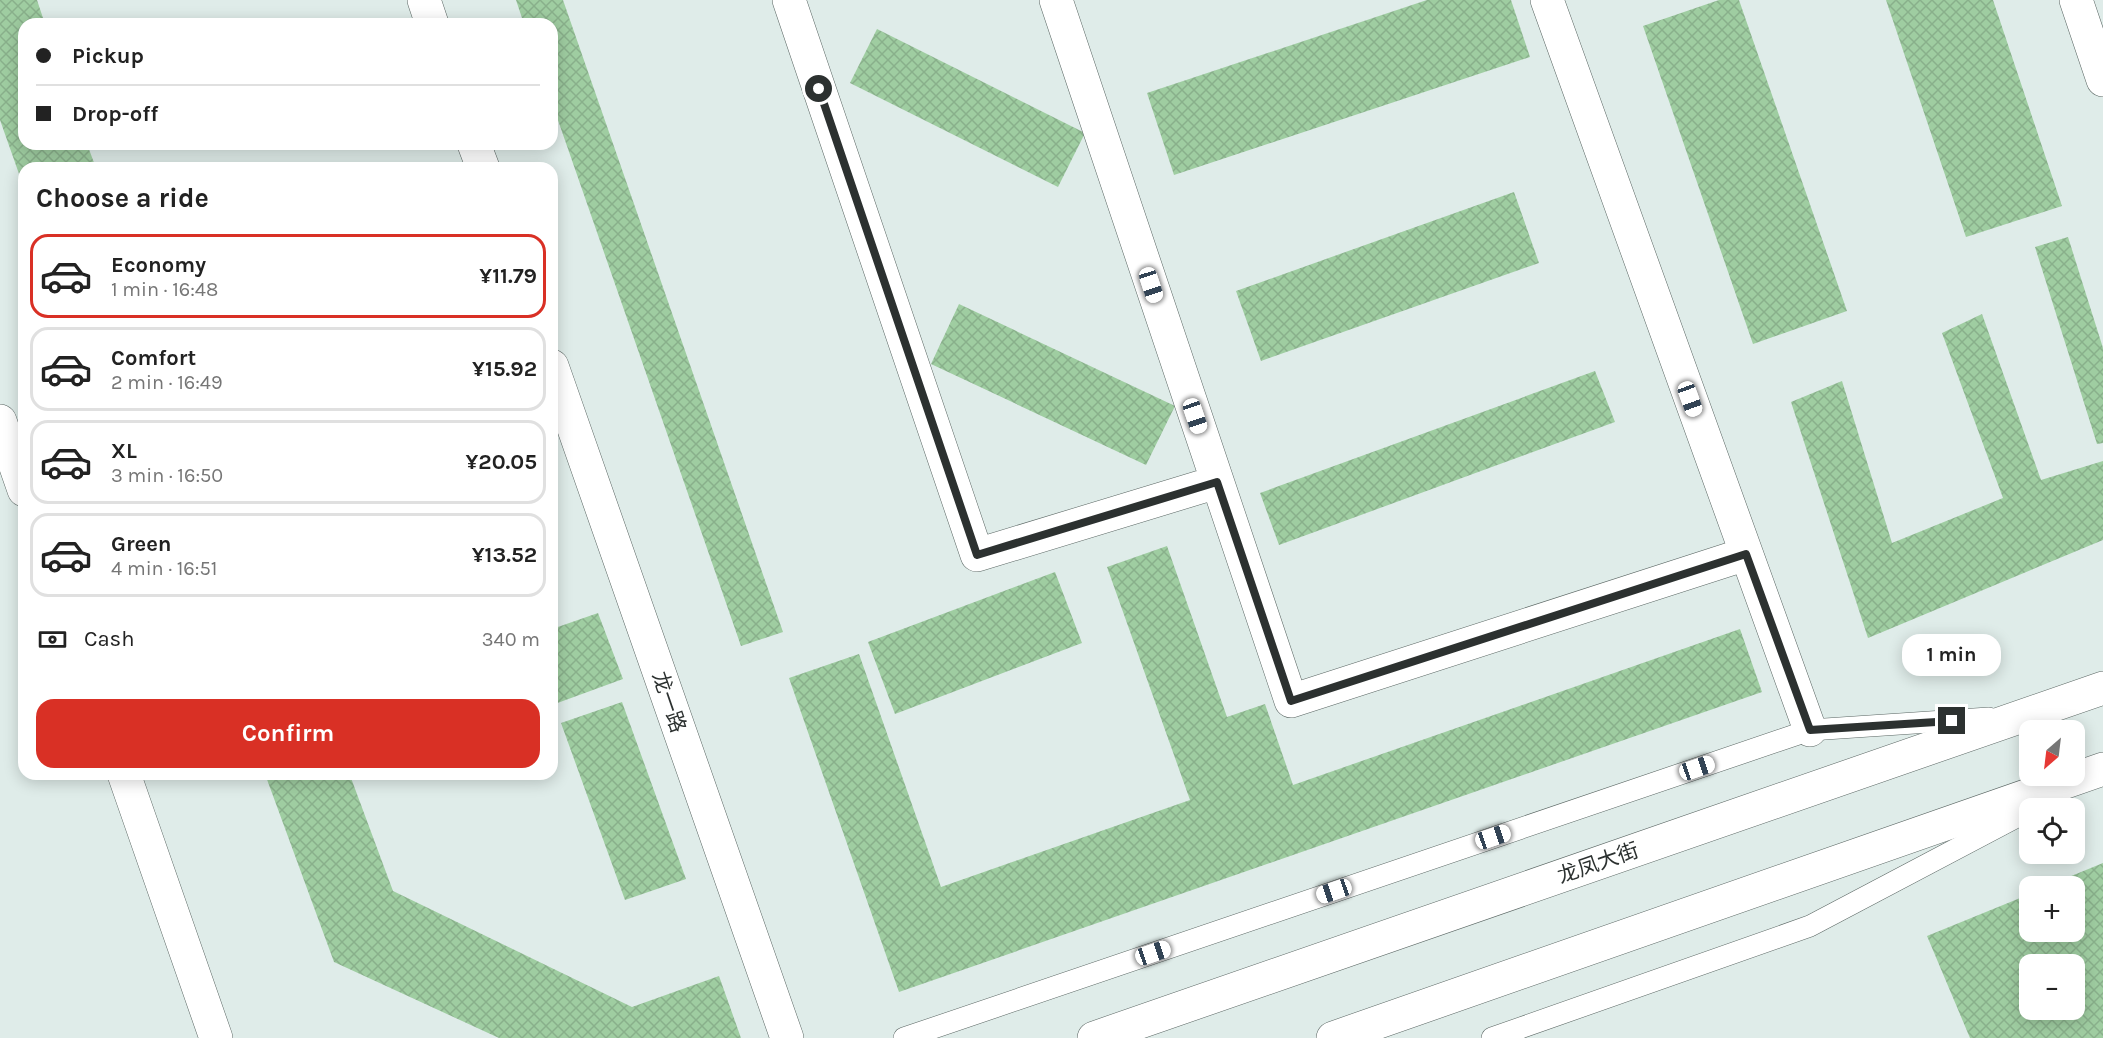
<!DOCTYPE html>
<html lang="en">
<head>
<meta charset="utf-8">
<style>
  :root { --surface:#fff; --page:#f2f2f2; --text:#222; --muted:#767676; --line:#e0e0e0; --accent:#d93025 }
  body { margin:0; font-family:Karla,"Noto Sans SC",sans-serif; background:var(--page); color:var(--text); height:100vh; display:flex; flex-direction:column; font-size:22px; white-space:nowrap }
  * { box-sizing:border-box; margin:0 }
  p { font-size:20px; color:var(--muted) }
  .icon { flex:none; width:33px; height:33px; fill:none; stroke:currentColor; stroke-width:2; stroke-linecap:round; stroke-linejoin:round }
  .map { position:relative; flex:1; overflow:hidden }
  .sheet { position:absolute; left:18px; top:162px; width:540px; height:618px; display:flex; flex-direction:column; background:var(--surface); border-radius:18px; box-shadow:0 3px 15px #0003 }
  .sheet>* { flex:none }
  .guide { position:absolute; left:18px; top:18px; width:540px; height:132px; border-radius:18px; box-shadow:0 3px 15px #0003; display:grid; align-content:center; height:132px; padding:0 18px; background:var(--surface) }
  .needle { width:39px; rotate:208deg }
  .buttons { position:absolute; left:2019px; top:720px; display:grid; gap:12px }
  .buttons a { display:grid; place-items:center; width:66px; height:66px; border-radius:12px; background:var(--surface); box-shadow:0 3px 15px #0003; font-size:30px }
  .end { position:absolute; width:27px; height:27px; margin:-14px; border:8px solid #2c3130; background:#fff; box-shadow:0 0 0 3px #fff }
  .from { border-radius:50% }
  .bubble { position:absolute; height:42px; border-radius:18px; background:var(--surface); box-shadow:0 3px 15px #0003; font-size:20px; font-weight:700; line-height:42px; text-align:center }
  .car { position:absolute; width:18px; height:36px; margin:-18px -9px; border-radius:8px; box-shadow:0 0 4px 2px #0007; background:linear-gradient(#fff 24%,#345 0 40%,#fff 0 76%,#345 0 86%,#fff 0) }
  .guide b { display:flex; align-items:center; gap:21px; height:57px; font-size:22px }
  .guide b+b { border-top:2px solid var(--line) }
  .guide i { width:15px; height:15px; background:var(--text) }
  ul { padding:0; list-style:none }
  li { display:flex; align-items:center; gap:18px; height:84px; margin:0 12px 9px; padding:0 6px; border:3px solid var(--line); border-radius:18px }
  li div { flex:1 }
  li b { display:block; font-size:22px }
  li em { font-style:normal; font-weight:700 }
  li.selected { border-color:var(--accent) }
  li>.icon { width:54px; height:54px; stroke-width:1.5 }
  h2 { padding:0 18px; font-size:27px; line-height:72px }
  .pay { display:flex; align-items:center; gap:15px; height:66px; padding:0 18px; font-size:22px }
  .pay p { margin-inline-start:auto }
  .button { display:flex; gap:12px; margin-top:auto; padding:12px 18px }
  .button a { flex:1; height:69px; border-radius:18px; background:var(--accent); color:#fff; font-size:24px; font-weight:700; line-height:69px; text-align:center }
  .map>svg:first-child { display:block }
  .building { fill:url(#building-cross-hatch); fill-rule:evenodd }
  .lines { fill:none; stroke-linecap:round; stroke-linejoin:round }
  .lane-casing { stroke:#5a6663; stroke-width:22 }
  .street-casing { stroke:#5a6663; stroke-width:34 }
  .secondary-casing { stroke:#5a6663; stroke-width:34 }
  .primary-casing { stroke:#5a6663; stroke-width:34 }
  .lane { stroke:#fff; stroke-width:21 }
  .street { stroke:#fff; stroke-width:33 }
  .secondary { stroke:#fff; stroke-width:33 }
  .primary { stroke:#fff; stroke-width:33 }
  .route { stroke:#2c3130; stroke-width:8 }
  .labels { text-anchor:middle; dominant-baseline:central; stroke-width:5; stroke-linejoin:round; paint-order:stroke }
  .street-label { font-size:21px; fill:#2c3130; stroke:#fff }
</style>
</head>
<body>
<div class="map">
<svg width="2103" height="1038" viewBox="0 0 2103 1038">
  <defs>
    <pattern id="building-cross-hatch" width="8" height="8" patternUnits="userSpaceOnUse" patternTransform="scale(1.5)"><rect width="8" height="8" fill="#9fcda1"/><path d="M0 0l8 8M0 8l8-8" fill="none" stroke="#89b08b"/></pattern>
  </defs>
  <rect width="100%" height="100%" fill="#dfece9"/>
  <!-- building -->
  <path class="building" d="M0,0H37L45,24H24V144H87L96,168H24V188L0,120Z
    M516,0H563L783,632L741,646L552,103V24H524Z
    M1427,0H1511L1530,57L1174,175L1147,93Z
    M1719,0H1739L1847,311L1753,344L1643,26Z
    M1886,0H1993L2062,206L1966,237Z
    M877,29L1085,133L1058,187L850,83Z
    M1514,192L1539,263L1261,361L1236,291Z
    M2068,237L2103,348V443L2097,444L2035,247Z
    M959,304L1175,406L1146,465L931,364Z
    M1982,314L2041,480L2103,461V540L1868,638L1791,402L1842,381L1892,543L2003,498L1942,333Z
    M1595,371L1615,422L1279,545L1260,493Z
    M1167,546L1227,717L1265,704L1293,785L1740,629L1762,692L899,992L789,678L859,654L941,887L1190,800L1107,567Z
    M1055,572L1082,643L895,714L868,642Z
    M598,613L623,679L552,705V629Z
    M622,702L686,879L625,900L561,723Z
    M265,774H362L351,778L393,891L632,1007L719,976L741,1038H499L334,962Z
    M2103,863V1038H1970L1927,936L2030,894V932H2074V886H2047ZM2030,964H2074V1010H2030Z"/>
  <g class="lines">
    <!-- lane casing -->
    <g class="lane-casing">
      <path id="lane" d="M904,1038L1810,730L1989,718
        M1492,1038L1810,926L2030,810"/>
    </g>
    <!-- street casing -->
    <g class="street-casing">
      <path id="street" d="M789,0L977,555L1217,482
        M1056,0L1291,701L1746,554
        M1547,0L1810,730
        M0,421L24,490
        M124,774L216,1038"/>
    </g>
    <!-- secondary casing -->
    <g class="secondary-casing">
      <path id="secondary" d="M424,0L432,24
        M2076,0L2103,80
        M474,144L483,168
        M552,366L787,1038"/>
    </g>
    <!-- primary casing -->
    <g class="primary-casing">
      <path id="primary" d="M1094,1038L2103,688
        M1333,1038L2103,769"/>
    </g>
    <!-- lane -->
    <use href="#lane" class="lane"/>
    <!-- street -->
    <use href="#street" class="street"/>
    <!-- secondary -->
    <use href="#secondary" class="secondary"/>
    <!-- primary -->
    <use href="#primary" class="primary"/>
  </g>
  <g class="lines">
    <!-- route -->
    <path class="route" d="M819,89L977,555L1217,482L1291,701L1746,554L1810,730L1952,721"/>
  </g>
  <g class="labels">
    <!-- street labels -->
    <g class="street-label">
      <text transform="translate(669 702) rotate(71)">龙一路</text>
      <text transform="translate(1598 863) rotate(-19)">龙凤大街</text>
    </g>
  </g>
</svg>
<div class="buttons">
<a><svg class="needle" viewBox="-14 -14 28 28"><path d="M0-13l5 13h-10z" fill="#e53935"/><path d="M0 13l5-13h-10z" fill="#767676"/></svg></a>
<a><svg class="icon" aria-label="locate" viewBox="0 0 24 24"><circle cx="12" cy="12" r="6"/><path d="M12 2v4M12 18v4M2 12h4M18 12h4"/></svg></a>
<a>+</a>
<a>−</a>
</div>
<i class="end from" style="left:819px;top:89px"></i>
<i class="end" style="left:1952px;top:721px"></i>
<div class="bubble" style="left:1902px;top:634px;width:99px">1 min</div>
<i class="car" style="left:1151px;top:285px;rotate:162deg"></i>
<i class="car" style="left:1690px;top:399px;rotate:160deg"></i>
<i class="car" style="left:1195px;top:416px;rotate:161deg"></i>
<i class="car" style="left:1697px;top:768px;rotate:71deg"></i>
<i class="car" style="left:1493px;top:837px;rotate:71deg"></i>
<i class="car" style="left:1334px;top:891px;rotate:251deg"></i>
<i class="car" style="left:1153px;top:953px;rotate:71deg"></i>
<div class="guide">
<b><i class="from"></i>Pickup</b>
<b><i></i>Drop-off</b>
</div>
<section class="sheet">
<h2>Choose a ride</h2>
<ul>
<li class="selected"><svg class="icon" aria-label="car" viewBox="0 0 24 24"><path d="M5 17H2v-5l4-1 3-4h7l3 4 3 1v5h-3M9 17h6M6 11h13"/><circle cx="7" cy="17" r="2"/><circle cx="17" cy="17" r="2"/></svg><div><b>Economy</b><p>1 min · 16:48</p></div><em>¥11.79</em></li>
<li><svg class="icon" aria-label="car" viewBox="0 0 24 24"><path d="M5 17H2v-5l4-1 3-4h7l3 4 3 1v5h-3M9 17h6M6 11h13"/><circle cx="7" cy="17" r="2"/><circle cx="17" cy="17" r="2"/></svg><div><b>Comfort</b><p>2 min · 16:49</p></div><em>¥15.92</em></li>
<li><svg class="icon" aria-label="car" viewBox="0 0 24 24"><path d="M5 17H2v-5l4-1 3-4h7l3 4 3 1v5h-3M9 17h6M6 11h13"/><circle cx="7" cy="17" r="2"/><circle cx="17" cy="17" r="2"/></svg><div><b>XL</b><p>3 min · 16:50</p></div><em>¥20.05</em></li>
<li><svg class="icon" aria-label="car" viewBox="0 0 24 24"><path d="M5 17H2v-5l4-1 3-4h7l3 4 3 1v5h-3M9 17h6M6 11h13"/><circle cx="7" cy="17" r="2"/><circle cx="17" cy="17" r="2"/></svg><div><b>Green</b><p>4 min · 16:51</p></div><em>¥13.52</em></li>
</ul>
<div class="pay"><svg class="icon" aria-label="cash" viewBox="0 0 24 24"><path d="M3 7h18v10H3z"/><circle cx="12" cy="12" r="2"/></svg>Cash<p>340 m</p></div>
<div class="button"><a>Confirm</a></div>
</section>
</div>
</body>
</html>
